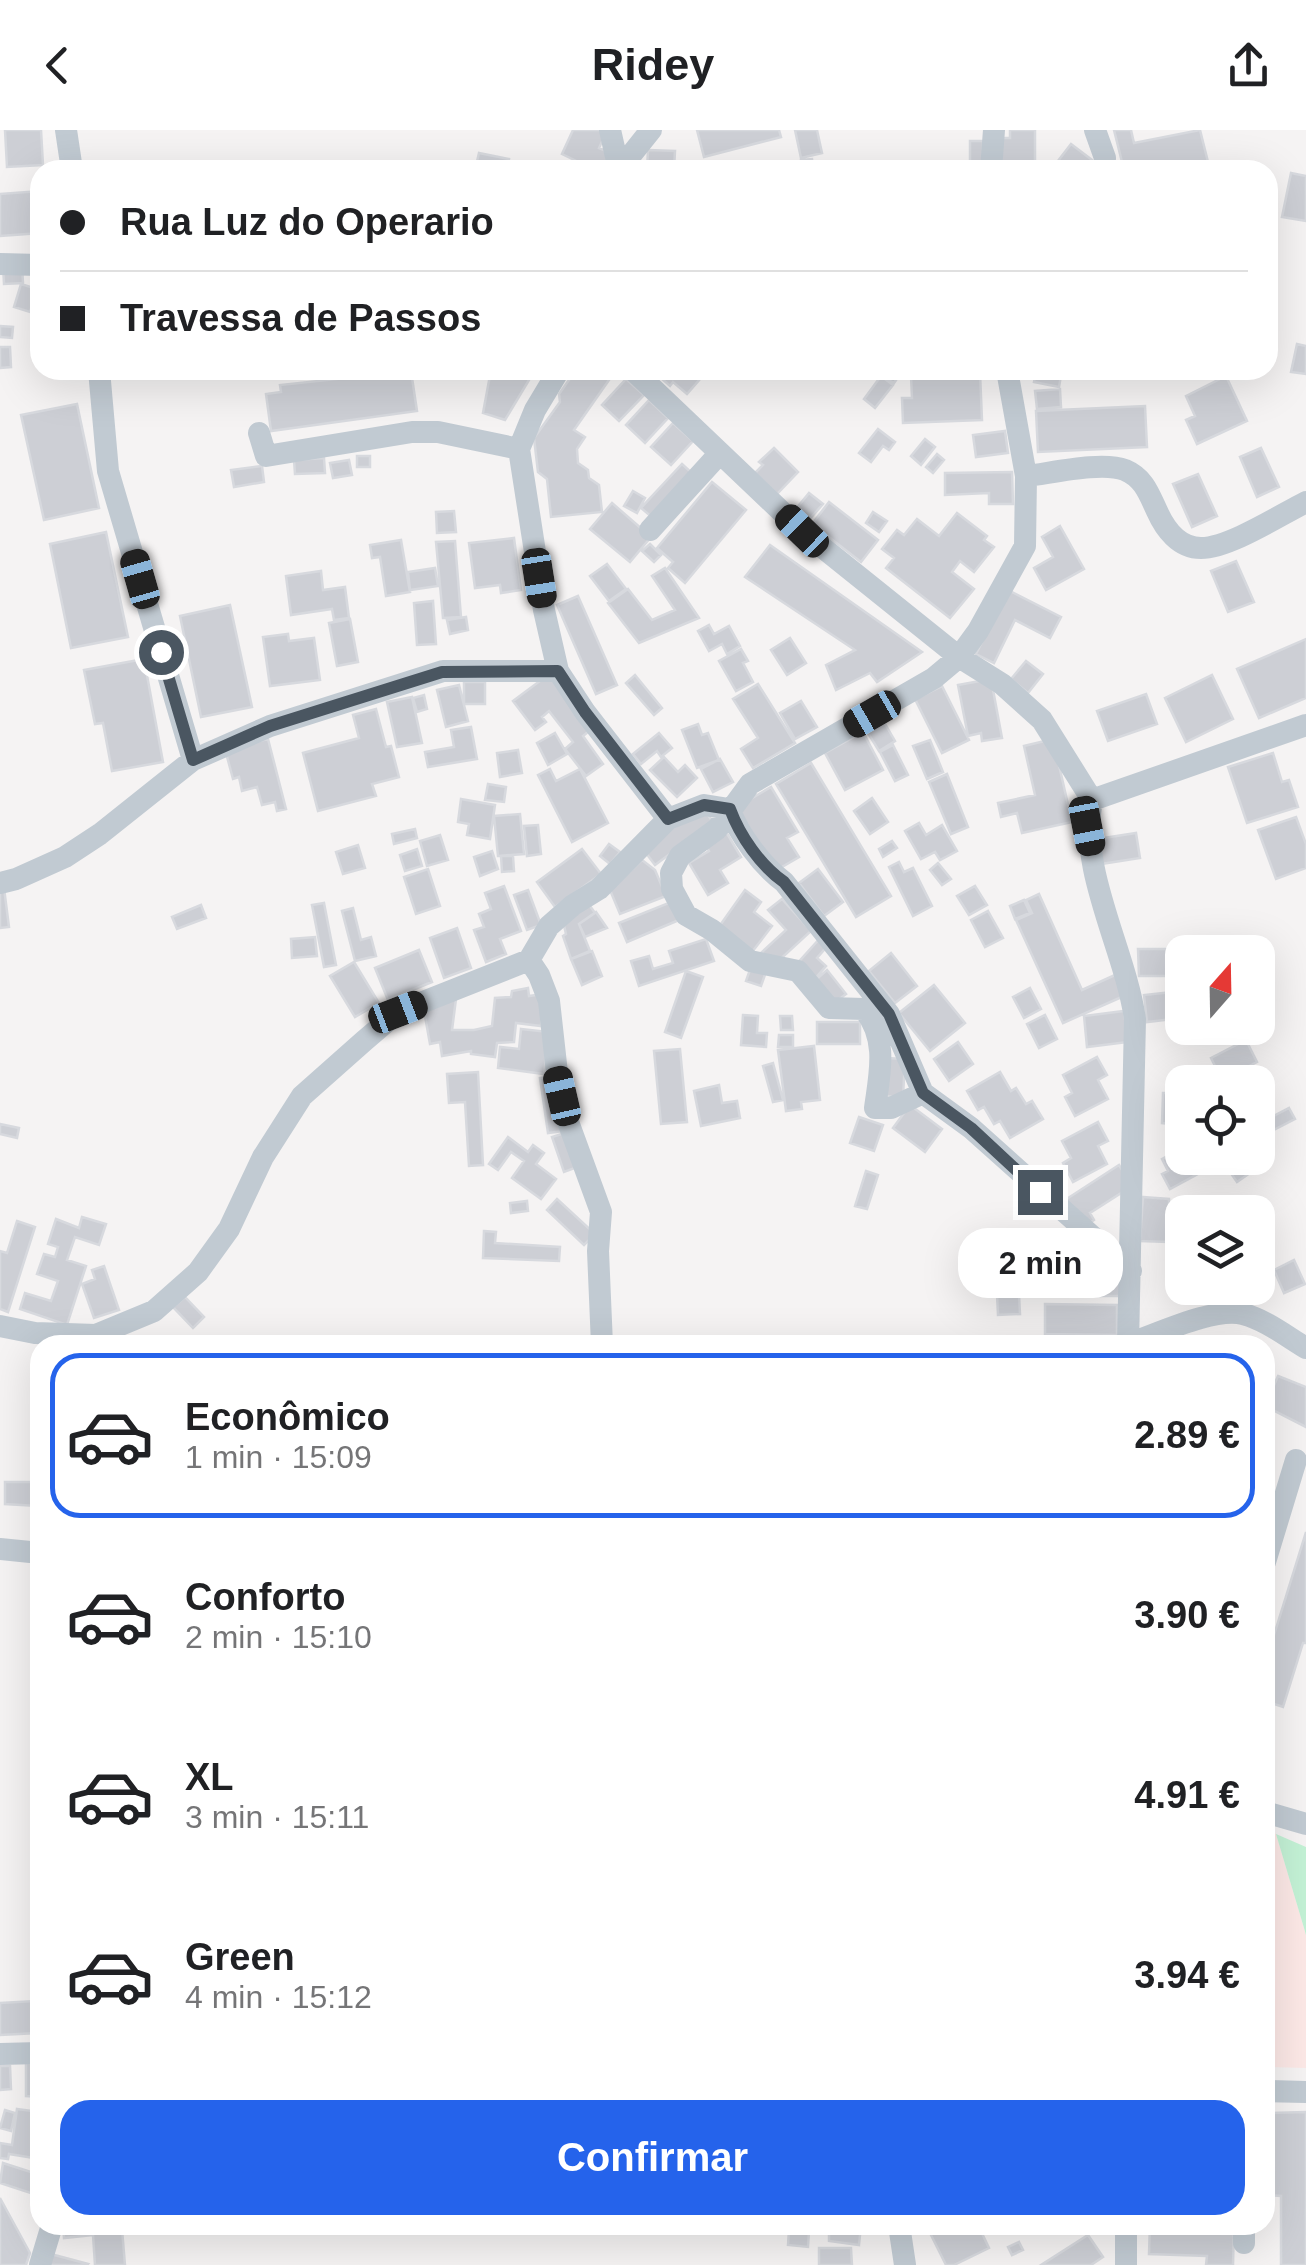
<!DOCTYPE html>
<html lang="pt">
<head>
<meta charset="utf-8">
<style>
  :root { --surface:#fff; --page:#f6f6f6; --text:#202124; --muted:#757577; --line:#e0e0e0; --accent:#2563eb }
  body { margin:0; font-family:Arial,sans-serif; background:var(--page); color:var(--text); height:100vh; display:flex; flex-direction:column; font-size:38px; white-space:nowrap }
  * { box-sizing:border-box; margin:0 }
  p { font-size:32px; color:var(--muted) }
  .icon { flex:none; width:55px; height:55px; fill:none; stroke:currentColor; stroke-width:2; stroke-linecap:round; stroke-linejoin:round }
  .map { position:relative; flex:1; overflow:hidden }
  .sheet { position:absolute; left:30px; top:1205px; width:1245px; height:900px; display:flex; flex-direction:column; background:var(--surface); border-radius:30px; box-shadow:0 10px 40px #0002 }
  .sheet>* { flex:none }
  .guide { position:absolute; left:30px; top:30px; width:1248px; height:220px; border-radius:30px; box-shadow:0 10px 40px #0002; display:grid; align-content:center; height:220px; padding:0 30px; background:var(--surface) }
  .needle { width:65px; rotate:20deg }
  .tools { position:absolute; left:1165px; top:805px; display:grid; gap:20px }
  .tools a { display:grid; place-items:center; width:110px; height:110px; border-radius:20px; background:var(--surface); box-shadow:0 10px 40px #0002; font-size:50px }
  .end { position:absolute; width:45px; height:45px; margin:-22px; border:12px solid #4a5661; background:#fff; box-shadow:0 0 0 5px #fff }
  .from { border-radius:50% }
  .bubble { position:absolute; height:70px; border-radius:30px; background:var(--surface); box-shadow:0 10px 40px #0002; font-size:32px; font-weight:700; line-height:70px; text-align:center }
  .car { position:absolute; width:30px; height:60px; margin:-30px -15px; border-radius:12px; box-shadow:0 0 8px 2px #0007; background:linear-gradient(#222 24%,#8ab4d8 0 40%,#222 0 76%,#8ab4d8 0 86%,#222 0) }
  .guide b { display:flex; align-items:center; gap:35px; height:95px; font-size:38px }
  .guide b+b { border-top:2px solid var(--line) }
  .guide i { width:25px; height:25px; background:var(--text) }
  ul { padding:18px 0 0; list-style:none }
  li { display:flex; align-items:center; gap:30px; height:165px; margin:0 20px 15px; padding:0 10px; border:5px solid transparent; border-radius:30px }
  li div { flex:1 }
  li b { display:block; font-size:38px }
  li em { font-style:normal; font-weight:700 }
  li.on { border-color:var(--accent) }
  li>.icon { width:90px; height:90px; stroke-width:1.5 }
  .primary-button { display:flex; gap:20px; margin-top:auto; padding:20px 30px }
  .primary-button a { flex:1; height:115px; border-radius:30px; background:var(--accent); color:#fff; font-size:40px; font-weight:700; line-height:115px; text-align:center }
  header { display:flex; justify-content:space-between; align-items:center; height:130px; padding:0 30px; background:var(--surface); font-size:45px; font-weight:700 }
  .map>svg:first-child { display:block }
  .medical { fill:#fce8e6 }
  .green { fill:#c3f1d5 }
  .building { fill:#cdcfd5; stroke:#d7d9de; stroke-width:2.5 }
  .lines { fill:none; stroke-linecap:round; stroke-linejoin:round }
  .minor { stroke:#c1cad2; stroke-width:22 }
  .route { stroke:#4a5661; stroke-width:12 }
</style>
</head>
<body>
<header><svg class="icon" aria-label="back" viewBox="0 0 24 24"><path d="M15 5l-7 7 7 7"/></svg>Ridey<svg class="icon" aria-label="share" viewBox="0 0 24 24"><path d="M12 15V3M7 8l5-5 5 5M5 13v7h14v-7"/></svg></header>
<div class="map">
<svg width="1306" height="2135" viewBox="0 0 1306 2135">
  <rect width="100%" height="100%" fill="#f5f3f3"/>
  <!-- medical -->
  <path class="medical" d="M1265,1701L1276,1704L1306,1805V1938L1265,1937Z"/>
  <!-- green -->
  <path class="green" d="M1276,1704L1306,1717V1805L1304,1798Z"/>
  <!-- building -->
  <path class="building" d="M5,0H41L43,35L7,37Z
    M573,0H603L606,3L599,18L613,24L605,40H595L562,24Z
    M697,0H779L781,7L704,27Z
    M795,0H817L822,23L801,28Z
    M1010,0H1035V40H1001V8H1010Z
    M1114,0H1131L1134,13L1200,0L1210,40H1124Z
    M970,11H983V39H970Z
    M1071,14L1096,33L1090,40H1051Z
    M648,20L675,21L674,40H647Z
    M479,23L509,29L507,40H475Z
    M812,29L813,40H802L801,30Z
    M961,32L963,40H929Z
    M313,33L357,35V40H312Z
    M1291,43L1306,46V91L1282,87Z
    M40,61V103L0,106V64Z
    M22,135L23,153L4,154L3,136Z
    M21,154L37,159L30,182L14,177Z
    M0,196L13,197L12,208L0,207Z
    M1297,214L1306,216V244L1291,242Z
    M0,217H10L11,237L0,238Z
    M491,240H535L505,290L483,283Z
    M576,240H616L574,300L585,307L577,319L578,333L588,340L589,348L599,355L602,382L551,387L547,349L538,342L534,308L560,272L559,264Z
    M652,240H690L700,249L687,264L673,252L670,256Z
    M888,240H903L894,253L883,247Z
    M1036,240H1062L1059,257L1034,252Z
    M411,241L417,281L271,301L266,264L281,262L280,255Z
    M980,243L982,290L903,293L902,268H912L911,246Z
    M881,246L893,255L875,278L864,269Z
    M1226,246L1247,291L1197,314L1186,290L1195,286L1186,266Z
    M626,249L644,265L619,291L602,275Z
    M1060,259L1061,277L1037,279L1035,261Z
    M649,270L668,288L645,313L626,295Z
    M77,274L99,378L44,390L21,285Z
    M1145,276L1147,317L1038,322L1036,281Z
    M673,293L693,311L671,335L651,317Z
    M878,299L895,312L889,320L883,316L871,332L859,323Z
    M1005,301L1008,323L976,327L973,305Z
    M925,309L935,317L921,335L911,326Z
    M774,318L798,342L777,364L755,343L763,335L759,332Z
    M1261,318L1279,357L1257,367L1240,327Z
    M937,324L944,330L933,343L926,337Z
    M357,326H370V337H357Z
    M324,328L325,343L295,344L294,330Z
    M349,330L352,345L333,348L330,333Z
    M682,334L693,344L653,388L641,378Z
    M262,336L264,352L234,357L231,340Z
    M1012,342L1013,374H989V363L945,365V343Z
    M1198,344L1217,386L1192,397L1173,354Z
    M712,352L746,380L685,453L668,438L673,432L657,418Z
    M633,361L645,368L637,383L624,376Z
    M809,363L823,374L808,391L795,380Z
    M829,372L878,410L861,432L812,394Z
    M612,373L651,407L630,432L590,399Z
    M454,381L456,402L437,403L436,382Z
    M873,382L887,391L879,402L866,393Z
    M957,383L987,406L984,410L994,417L974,442L960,431L952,442L974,459L950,488L886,438L894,428L882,419L897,400L904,405L917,389L939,406Z
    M1060,396L1084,439L1046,460L1034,438L1053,427L1042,407Z
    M106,402L128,507L71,518L50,414Z
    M514,408L521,460L501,463L500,455L475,458L469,413Z
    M401,410L410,462L386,466L380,427L372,428L370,415Z
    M455,411L461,487L443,488L436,412Z
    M650,414L661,425L654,432L642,421Z
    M770,415L922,522L877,552L870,543L836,560L826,535L855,520L745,447Z
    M1236,431L1254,472L1228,482L1211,441Z
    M607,434L626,459L609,471L590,446Z
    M435,438L438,456L410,460L408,442Z
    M665,438L699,488L639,513L608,473L628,459L652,490L675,480L652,446Z
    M321,441L323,460L345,457L349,488L334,490L332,479L291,485L286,446Z
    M1008,460L1061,487L1050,508L1015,490L994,533L976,524Z
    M578,466L617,555L596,564L557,475Z
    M433,471L436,514L417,515L414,473Z
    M230,475L252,577L201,587L180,486Z
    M466,487L468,500L450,504L447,490Z
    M350,489L358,532L337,536L329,493Z
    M709,495L714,504L729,496L740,516L727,524L722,514L709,521L698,501Z
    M288,504L289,511L314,508L320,550L270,556L263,507Z
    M790,508L806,533L787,545L771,520Z
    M1306,509V568L1259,588L1237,539Z
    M741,519L748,531L743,533L753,552L736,561L719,531Z
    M144,529L163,632L112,641L103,593L95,594L84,540Z
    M1026,531L1043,544L1028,563L1011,549Z
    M552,542L594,597L583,606L603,634L586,646L565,619L573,612L549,581L542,587L546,592L535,600L513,571Z
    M635,545L662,578L654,585L626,553Z
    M1212,545L1233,589L1186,612L1165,568Z
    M991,549L1002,608L982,611L981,603L968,606L958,555Z
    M464,552H485V574H464Z
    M758,554L795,613L753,638L741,619L758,608L733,569Z
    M459,555L468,591L446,597L437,560Z
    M942,556L969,610L942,623L915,569Z
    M1146,564L1157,594L1108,611L1097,581Z
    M424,565L427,579L417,582L413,568Z
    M412,567L422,613L397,617L387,572Z
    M801,571L817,597L795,609L780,583Z
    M376,579L386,617L391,616L399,647L372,654L376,666L318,681L303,623L359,608L353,585Z
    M880,585L895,611L879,621L863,595Z
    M698,594L702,605L708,603L719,630L697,638L682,600Z
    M471,597L477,629L428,637L425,622L454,617L451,600Z
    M863,602L883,640L845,660L825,623Z
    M555,603L567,624L548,635L537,613Z
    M659,603L672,618L661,627L657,621L641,634L633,624Z
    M268,609L286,679L277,681L275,672L262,675L257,657L242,661L239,647L233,649L225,619Z
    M1053,609L1072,692L1022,703L1017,683L1001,687L998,673L1035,665L1024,616Z
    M930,610L943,642L927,649L913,616Z
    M893,615L908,645L895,651L880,622Z
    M518,620L522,643L500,647L497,623Z
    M1273,623L1282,652L1289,650L1298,677L1247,693L1228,637Z
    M664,627L678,642L685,635L697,648L677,667L650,640Z
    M720,629L733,652L713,662L701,639Z
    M811,633L891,766L856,787L776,654Z
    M550,639L556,651L580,639L608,693L572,712L538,645Z
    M947,644L968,697L951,704L929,652Z
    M488,654L506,657L504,672L485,670Z
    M771,657L798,702L787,708L799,727L775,741L737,677Z
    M872,668L888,692L870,704L854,681Z
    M461,669L495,675L490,709L467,705L469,694L458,692Z
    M702,677L713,692L655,735L643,719Z
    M520,684L524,724L498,726L494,686Z
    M1296,687L1306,714V738L1276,749L1258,700Z
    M919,693L926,705L942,695L957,721L940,730L935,722L921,729L905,701Z
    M538,695L541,724L527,726L524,696Z
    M415,699L417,708L394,714L392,704Z
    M725,700L741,727L720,740L728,753L708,765L689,733L709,721L704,713Z
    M1136,703L1140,728L1101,734L1097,709Z
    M440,705L448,730L427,736L420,711Z
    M892,711L897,718L883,727L879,719Z
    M609,714L620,722L610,734L600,726Z
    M358,715L365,738L343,744L336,722Z
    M417,719L422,736L405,741L400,725Z
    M582,719L601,744L555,777L537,752Z
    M492,721L498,739L480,746L474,727Z
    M501,726H513L514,741L502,742Z
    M642,730L655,740L666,766L620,784L610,760Z
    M899,732L904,742L913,738L932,776L913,786L889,737Z
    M938,733L951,749L942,755L930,740Z
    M428,739L440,776L416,784L404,747Z
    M818,739L843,772L824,786L799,753Z
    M504,756L521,801L500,809L506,824L486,832L474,800L484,797L479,784L491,779L485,763Z
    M975,756L987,775L969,785L957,766Z
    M0,758H4L9,797L0,798Z
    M528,760L541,795L527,800L514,765Z
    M745,760L761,772L754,782L772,796L749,826L716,801Z
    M1039,764L1082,860L1115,845L1124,866L1063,893L1016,790L1032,783L1026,770Z
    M585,769L595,783L579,794L590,821L571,829L563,806L566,804L562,787Z
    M782,769L811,801L774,835L762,822L786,800L768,780Z
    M1024,770L1030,783L1015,789L1010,776Z
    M671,772L679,790L627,812L619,793Z
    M324,773L336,835L324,837L312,775Z
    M201,775L206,788L177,799L172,787Z
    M353,778L361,810L371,807L376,826L355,831L342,781Z
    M988,781L1003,808L985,817L971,790Z
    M596,782L607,798L585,807L579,794Z
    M457,798L471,838L444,848L430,808Z
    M822,806L830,813L817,828L826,836L812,852L795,836Z
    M315,807L317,826L292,828L291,809Z
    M706,809L714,831L639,856L631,831L649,826L653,839L673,833L669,821Z
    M1138,819H1219V822H1182V846H1139Z
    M419,820L432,852L388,870L375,838Z
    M592,821L602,846L582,855L571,829Z
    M891,823L917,856L895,873L869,841Z
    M354,832L379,873L355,887L330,846Z
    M752,834L767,839L761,856L746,851Z
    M827,840L846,864L829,877L811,854Z
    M686,841L703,847L681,908L665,902Z
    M934,855L965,893L930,921L899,883Z
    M528,858L529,866L543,864L541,896L516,893L514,912L497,913L495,927L471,924V921L442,926L440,912L430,914L423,875L456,869L452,900H474L492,896L495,868L511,867L512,861Z
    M1030,858L1041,879L1024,888L1013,867Z
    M1182,861V888L1147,892L1144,865Z
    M1124,881L1128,912L1087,917L1084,886Z
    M743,885L758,886L757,903H767L766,917L741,915Z
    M1045,885L1057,909L1039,918L1027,894Z
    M780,886H792L793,900H781Z
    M817,892H860V914H817Z
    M521,899L549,902L544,944L498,938L500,917L519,919Z
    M779,905H793V917H778Z
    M1246,910L1257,932L1222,950L1211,928Z
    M958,912L973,934L949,951L934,929Z
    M814,916L820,970L801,972L802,979L786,981L778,920Z
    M680,919L687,992L661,994L654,921Z
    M1097,927L1107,945L1098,950L1108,969L1075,986L1065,967L1072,963L1063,945Z
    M885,928L905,929L903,967L883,966Z
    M773,933L783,970L773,972L763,936Z
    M478,942L483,1035L469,1036L465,972L449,973L447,944Z
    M1000,942L1011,961L1016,958L1026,974L1032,971L1043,989L1010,1008L1000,991L994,994L984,977L978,980L967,961Z
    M556,946L564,1001L548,1003L540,948Z
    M1179,952H1186H1182V995L1162,993L1163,963H1179Z
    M719,955L722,973L737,971L740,988L701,996L694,961Z
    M910,975L942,999L925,1022L893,998Z
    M1289,978L1295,989L1258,1008V994Z
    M859,987L883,995L874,1021L850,1013Z
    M1098,992L1108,1011L1098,1016L1107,1034L1073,1052L1063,1033L1071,1028L1062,1011Z
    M0,994L19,998L17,1008L0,1004Z
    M571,1001L583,1035L564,1042L552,1007Z
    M508,1007L528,1022L533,1015L544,1023L536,1034L556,1049L541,1069L512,1048L524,1031L511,1022L498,1040L489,1034Z
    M1182,1018V1028H1217L1220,1032L1170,1059L1162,1044L1168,1041L1162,1029Z
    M1231,1028H1240L1250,1043L1237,1052L1223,1032Z
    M1119,1035L1132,1056L1090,1083L1094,1090L1083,1098L1065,1070Z
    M866,1041L878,1045L867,1079L855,1076Z
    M1143,1067L1169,1069V1078L1186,1079L1182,1082V1100L1168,1099V1112L1140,1111Z
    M557,1069L595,1104L584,1115L547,1080Z
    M527,1071L528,1081L511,1083L510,1073Z
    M82,1087L106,1094L99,1115L75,1107L67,1130L86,1136L67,1195L20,1179L25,1163L51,1171L58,1151L37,1144L44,1124L55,1127L58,1117L48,1114L56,1089L79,1098Z
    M17,1091L35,1097L8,1182L0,1179V1121L7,1123Z
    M484,1101L496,1102L495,1113L560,1117L559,1131L483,1128Z
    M1173,1123H1182V1158H1209V1163H1173Z
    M1078,1124H1106V1136H1077Z
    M1294,1130L1305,1154L1284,1163L1274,1140Z
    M104,1136L119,1180L94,1188L82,1154L95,1149L92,1140Z
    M1074,1137L1123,1138V1166H1074Z
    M997,1164H1019L1020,1184L998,1185Z
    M185,1167L204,1187L193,1198L173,1177Z
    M1045,1174L1117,1175V1205L1045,1204Z
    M1278,1246L1306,1257V1297L1265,1276Z
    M5,1352H39L37,1376L5,1374Z
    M1306,1402V1513H1303L1283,1577L1265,1571V1534Z
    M35,1871L37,1903L0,1905V1873Z
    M26,1933H40V1967L26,1966Z
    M0,1936H10L11,1959L0,1960Z
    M17,1979L40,1982V2029L9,2024L8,2029L0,2028V2013L12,2015Z
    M5,1980L15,1983L11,2001L0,1998Z
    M1306,1982V2135H1281V2066L1266,2065V1983Z
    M3,2033L40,2045V2066L0,2053Z
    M0,2068L30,2123L26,2135H0Z
    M63,2095H145L146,2097L122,2099L125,2135H95L93,2105L64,2108Z
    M820,2095H861L859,2115L829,2111V2101L820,2100Z
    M926,2095H978L989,2118L954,2135H946Z
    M1150,2095H1234L1233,2135H1206L1207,2126L1149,2124Z
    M789,2100L809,2101L808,2117L788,2115Z
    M1088,2105L1103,2127L1091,2135H1041Z
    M1019,2112L1023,2120L1012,2125L1008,2117Z
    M819,2118H851L852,2135H819Z
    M47,2123L88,2134L87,2135H44Z"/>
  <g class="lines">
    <!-- minor -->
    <path class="minor" d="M66,0L72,40
      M610,0L619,40
      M1095,0L1105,28L1104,40
      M619,40L651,0
      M991,40L994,0
      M0,134L40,135
      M99,240L108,341L193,630
      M559,240L535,280L519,319L544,480L558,541L585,582L668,689
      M633,240L802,401L959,527L1002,554L1042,590L1092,670C1078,740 1125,819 1135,889L1128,1215
      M259,303L266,326L412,302H438L519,319
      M1026,346C1052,343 1102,331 1125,340C1144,348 1149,364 1157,381C1165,399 1179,418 1201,418C1229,418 1280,385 1306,372
      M650,400L720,323
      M1092,670L1306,595
      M729,679C740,705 760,734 784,752L889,884L923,963L971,998L1131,1141
      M0,753L16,749L65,727L100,704L193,630L270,596L443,541H558
      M529,830L539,845L549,871L557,943L567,989L601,1082L598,1121L602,1215
      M923,963L891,978H875C880,942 888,909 864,879L829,878L798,841L750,831L712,800L686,785L672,759L671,743L680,726L717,699L750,654L934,548L959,527L978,501L1025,416L1026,346L1007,240
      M0,1196L35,1203L96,1205L154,1181L198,1142L229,1099L263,1027L302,966L364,911L398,882L529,830L549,796L573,775L599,759L668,689L704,675L729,679
      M1128,1214C1158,1204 1213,1177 1243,1184C1266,1190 1286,1206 1306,1218
      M0,1419L40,1423
      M1265,1432L1296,1330
      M1265,1682L1306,1694
      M0,1924L40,1923
      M1265,1961L1306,1962
      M899,2095L905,2135
      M1244,2095V2113
      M40,2135L52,2095
      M1126,2135V2095"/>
  </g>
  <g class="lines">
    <!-- route -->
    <path class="route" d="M161,522L193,630L270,596L442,542L558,541L585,582L668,689L704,675L730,679C740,706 760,735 784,752L889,884L923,963L971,998L1040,1062"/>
  </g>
</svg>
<div class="tools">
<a><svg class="needle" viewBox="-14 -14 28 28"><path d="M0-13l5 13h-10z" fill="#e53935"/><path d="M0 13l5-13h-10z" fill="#757577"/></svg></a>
<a><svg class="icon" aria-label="locate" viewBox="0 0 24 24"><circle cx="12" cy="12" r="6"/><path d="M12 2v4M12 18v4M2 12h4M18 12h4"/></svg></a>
<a><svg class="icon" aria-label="layers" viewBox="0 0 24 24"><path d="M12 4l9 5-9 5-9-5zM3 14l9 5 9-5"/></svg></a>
</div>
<i class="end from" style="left:161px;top:522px"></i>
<i class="end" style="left:1040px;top:1062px"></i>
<div class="bubble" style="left:958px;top:1098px;width:165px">2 min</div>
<i class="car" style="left:802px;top:401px;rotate:314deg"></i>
<i class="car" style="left:539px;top:448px;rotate:171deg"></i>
<i class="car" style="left:140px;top:449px;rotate:344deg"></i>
<i class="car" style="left:872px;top:584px;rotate:240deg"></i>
<i class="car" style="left:1087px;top:696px;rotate:169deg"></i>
<i class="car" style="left:398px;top:882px;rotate:69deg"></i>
<i class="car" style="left:562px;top:966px;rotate:347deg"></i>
<div class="guide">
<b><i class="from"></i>Rua Luz do Operario</b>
<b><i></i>Travessa de Passos</b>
</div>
<section class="sheet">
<ul>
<li class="on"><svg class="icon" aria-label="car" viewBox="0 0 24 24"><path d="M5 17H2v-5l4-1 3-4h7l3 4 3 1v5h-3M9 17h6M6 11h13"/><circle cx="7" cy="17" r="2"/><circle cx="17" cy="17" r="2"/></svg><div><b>Econômico</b><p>1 min · 15:09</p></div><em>2.89 €</em></li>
<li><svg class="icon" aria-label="car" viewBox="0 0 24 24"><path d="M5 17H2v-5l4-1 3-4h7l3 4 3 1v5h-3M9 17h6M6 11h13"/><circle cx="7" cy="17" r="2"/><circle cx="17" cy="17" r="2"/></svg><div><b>Conforto</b><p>2 min · 15:10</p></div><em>3.90 €</em></li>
<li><svg class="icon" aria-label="car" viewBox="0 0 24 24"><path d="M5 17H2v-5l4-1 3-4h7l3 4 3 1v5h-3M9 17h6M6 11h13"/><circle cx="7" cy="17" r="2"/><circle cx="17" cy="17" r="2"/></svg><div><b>XL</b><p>3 min · 15:11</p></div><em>4.91 €</em></li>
<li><svg class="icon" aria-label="car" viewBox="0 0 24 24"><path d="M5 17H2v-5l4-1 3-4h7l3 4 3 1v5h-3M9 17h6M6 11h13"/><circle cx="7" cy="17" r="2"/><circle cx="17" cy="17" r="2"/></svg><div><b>Green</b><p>4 min · 15:12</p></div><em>3.94 €</em></li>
</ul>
<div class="primary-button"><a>Confirmar</a></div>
</section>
</div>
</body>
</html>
